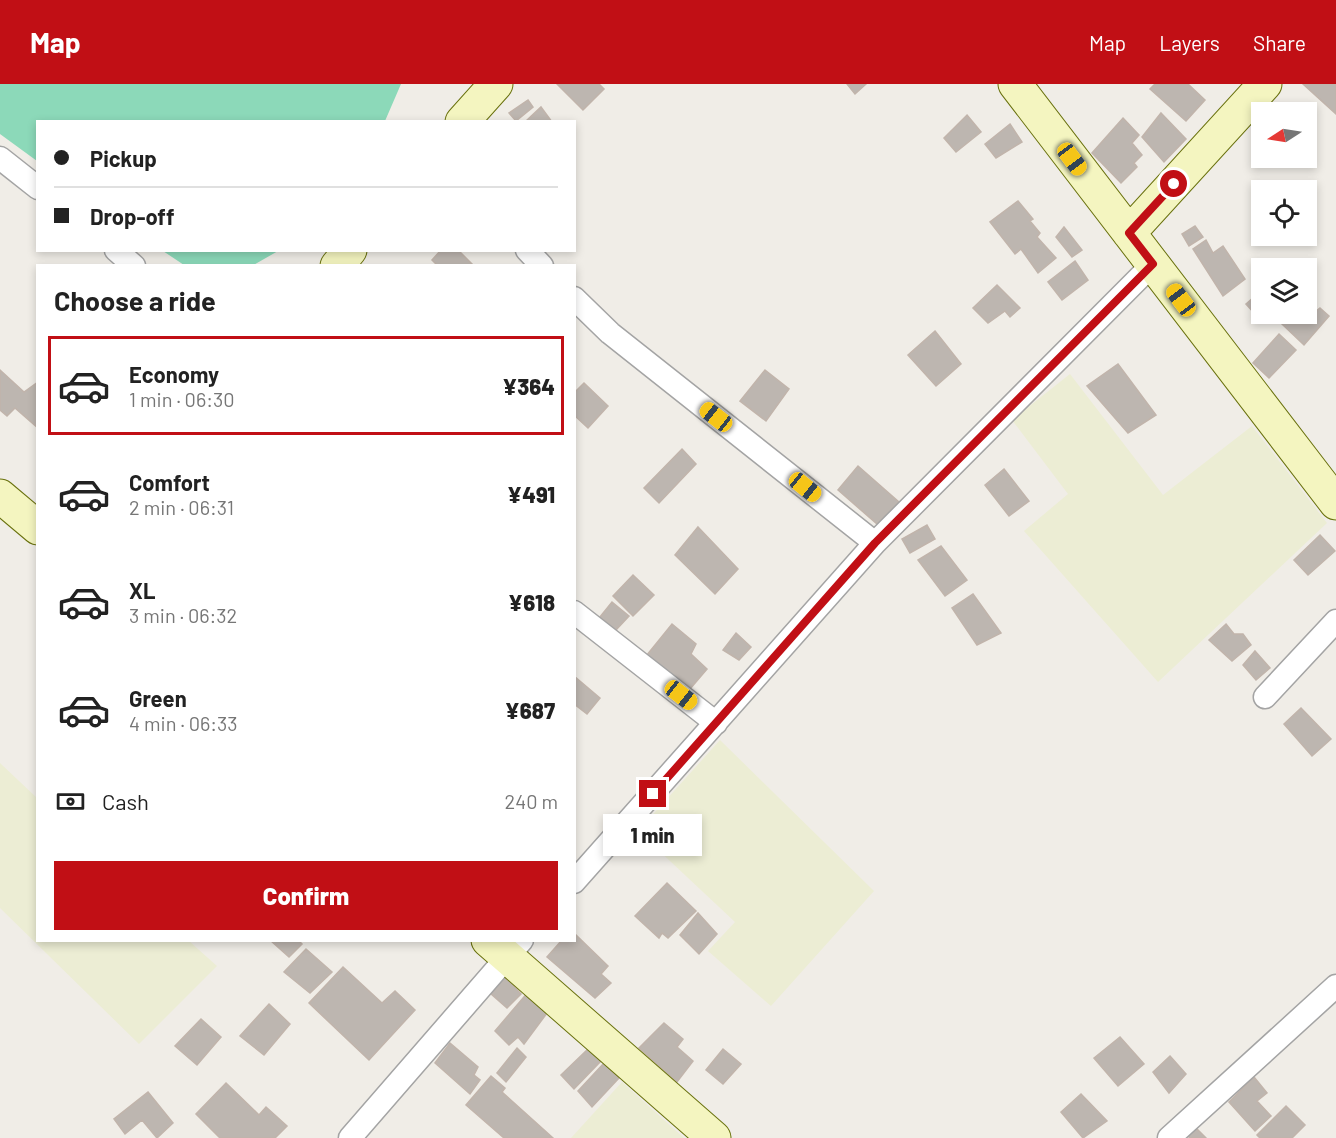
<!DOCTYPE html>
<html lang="en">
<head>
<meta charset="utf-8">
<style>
  :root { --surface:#fff; --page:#f6f6f6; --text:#222; --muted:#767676; --line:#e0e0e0; --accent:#c10f15 }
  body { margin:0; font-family:Barlow,sans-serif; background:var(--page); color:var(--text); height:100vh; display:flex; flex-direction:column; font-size:22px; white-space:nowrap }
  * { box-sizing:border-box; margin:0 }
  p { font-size:20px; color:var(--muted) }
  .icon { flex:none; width:33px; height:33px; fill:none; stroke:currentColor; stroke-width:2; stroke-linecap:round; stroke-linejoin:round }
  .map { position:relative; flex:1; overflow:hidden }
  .sheet { position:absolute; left:36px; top:180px; width:540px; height:678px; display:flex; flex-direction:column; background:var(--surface); border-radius:0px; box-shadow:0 3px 9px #0003 }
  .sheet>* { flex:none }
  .banner { position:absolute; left:36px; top:36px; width:540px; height:132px; border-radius:0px; box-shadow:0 3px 9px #0003; display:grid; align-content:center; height:132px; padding:0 18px; background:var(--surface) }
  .needle { width:39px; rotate:258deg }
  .controls { position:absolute; left:1251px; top:18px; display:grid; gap:12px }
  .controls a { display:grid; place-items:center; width:66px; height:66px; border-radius:0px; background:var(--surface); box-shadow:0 3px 9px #0003; font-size:30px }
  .end { position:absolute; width:27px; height:27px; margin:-14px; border:8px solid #c10f15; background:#fff; box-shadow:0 0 0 3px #fff }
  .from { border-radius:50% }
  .bubble { position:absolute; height:42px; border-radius:0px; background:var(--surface); box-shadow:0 3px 9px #0003; font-size:20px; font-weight:800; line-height:42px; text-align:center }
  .car { position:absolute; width:18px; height:36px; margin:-18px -9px; border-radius:8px; box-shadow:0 0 4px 2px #0007; background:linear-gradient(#f5c518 24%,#345 0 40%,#f5c518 0 76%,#345 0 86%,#f5c518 0) }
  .banner b { display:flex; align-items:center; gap:21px; height:57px; font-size:22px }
  .banner b+b { border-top:2px solid var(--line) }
  .banner i { width:15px; height:15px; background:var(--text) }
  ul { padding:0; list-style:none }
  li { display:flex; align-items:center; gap:18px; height:99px; margin:0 12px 9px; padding:0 6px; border:3px solid transparent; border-radius:0px }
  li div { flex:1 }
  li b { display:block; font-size:22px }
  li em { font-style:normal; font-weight:800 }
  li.selected { border-color:var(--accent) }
  li>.icon { width:54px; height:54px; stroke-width:1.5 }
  h2 { padding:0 18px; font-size:27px; line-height:72px }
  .pay { display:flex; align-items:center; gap:15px; height:66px; padding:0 18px; font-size:22px }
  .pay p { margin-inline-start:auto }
  .action { display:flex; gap:12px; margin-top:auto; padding:12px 18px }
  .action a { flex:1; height:69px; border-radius:0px; background:var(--accent); color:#fff; font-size:24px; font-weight:800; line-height:69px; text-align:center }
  header { display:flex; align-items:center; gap:36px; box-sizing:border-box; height:84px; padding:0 30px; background:var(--accent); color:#fff }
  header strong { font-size:28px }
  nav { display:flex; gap:33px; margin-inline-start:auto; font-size:21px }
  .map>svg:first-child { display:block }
  .farmland { fill:#ecedd4 }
  .pitch { fill:#8cd9b9 }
  .building { fill:#bdb6b0; stroke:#c1b4ab; stroke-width:1.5 }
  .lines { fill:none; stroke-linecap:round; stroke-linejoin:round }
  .street-casing { stroke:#a4a4a4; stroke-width:25 }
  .secondary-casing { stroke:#69710d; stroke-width:35 }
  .street { stroke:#fff; stroke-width:22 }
  .secondary { stroke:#f4f5c0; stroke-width:33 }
  .route { stroke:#c10f15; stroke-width:8 }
</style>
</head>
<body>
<header>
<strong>Map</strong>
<nav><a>Map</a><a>Layers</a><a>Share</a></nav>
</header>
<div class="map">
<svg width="1336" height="1054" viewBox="0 0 1336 1054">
  <rect width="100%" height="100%" fill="#f0ede7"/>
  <!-- farmland -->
  <path class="farmland" d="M1070,290L1163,411L1252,342L1327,439L1158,598L1024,447L1068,410L1012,336Z
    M720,656L874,807L771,922L708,867L735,838L638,747Z
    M0,679L37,714L38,856L189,857L217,882L139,960L0,824Z
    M622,998L684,1054H571Z"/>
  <!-- pitch -->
  <path class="pitch" d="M0,0H401L385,37L38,38L37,77L0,50Z
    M163,167H278L252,182L184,181Z"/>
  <!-- building -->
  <path class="building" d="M557,0H599L604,5L583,26Z
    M847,0H866L855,10Z
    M1155,0H1188L1205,16L1186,37L1150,5Z
    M1303,0H1336V30Z
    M528,16L533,23L516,37L509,29Z
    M541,23L552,38H525Z
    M1161,29L1186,55L1164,78L1142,53Z
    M967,31L981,48L956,68L944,54Z
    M1123,34L1139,51L1132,59L1142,71L1134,79L1137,83L1121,99L1092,69Z
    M1010,40L1022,58L996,74L985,60Z
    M1018,117L1033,135L1030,137L1040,149L1037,153L1056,174L1038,189L1021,165L1015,170L990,138Z
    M1195,142L1203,153L1189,162L1182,150Z
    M1064,143L1082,166L1072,173L1056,153Z
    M1206,156L1213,169L1223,162L1245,195L1223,212L1193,165Z
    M441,166H458L474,182H438L432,176Z
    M1075,177L1088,196L1062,216L1048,198Z
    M997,201L1020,224L1010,233L1005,227L988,239L973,224Z
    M1262,206V230H1272L1263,239L1246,220Z
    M1320,224L1329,232L1304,261L1282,240L1292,230L1306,228L1310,232Z
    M935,247L961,280L936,302L908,271Z
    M1279,250L1296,266L1269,294L1253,279Z
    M1118,280L1156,331L1128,349L1087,302Z
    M0,286L24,308L38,298V344L15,324L7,332L0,326Z
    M765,286L789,305L766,337L740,317Z
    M584,299L608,322L588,344L574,331V309Z
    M682,365L696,380L659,419L644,404Z
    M858,382L899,418L877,440L838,406Z
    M1004,385L1029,417L1009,432L985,401Z
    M927,441L935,455L910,469L902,455Z
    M698,443L738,485L715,510L675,471Z
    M1320,451L1335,467L1308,491L1294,476Z
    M941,462L967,496L945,512L918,476Z
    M633,491L654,511L633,532L613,512Z
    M973,510L1001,549L977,561L952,524Z
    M612,518L629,532L616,546L600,533Z
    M672,540L696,560L691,570L707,585L690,605L647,571Z
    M1226,540L1234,550H1243L1251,561L1232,577L1209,556Z
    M736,549L751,563L739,576L723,566Z
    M1255,567L1270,584L1256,596L1243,581Z
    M574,592L600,614L587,630L574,620Z
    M1301,624L1331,655L1312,672L1284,640Z
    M667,799L696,827L668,854L662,849L659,854L635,832Z
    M698,829L717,850L699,870L680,851Z
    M574,849L608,882L601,890L611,899L595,914L547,873L562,856H574Z
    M270,856H298L302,860L289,873Z
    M306,865L332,888L310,909L284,888Z
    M343,883L382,919L395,907L415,926L369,976L309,919Z
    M505,893L521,910L507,924L491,910Z
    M529,907L550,925L524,960L518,953L509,961L495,947Z
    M269,920L290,940L264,971L240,952Z
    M201,935L221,953L197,981L175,962Z
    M664,939L683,955L677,963L693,977L677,998L639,964Z
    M1120,953L1144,980L1118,1002L1094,974Z
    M450,959L478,983L474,991L480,996L470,1010L435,979Z
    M517,964L526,973L506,998L497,989Z
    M589,964L601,977L574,1005L561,991Z
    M723,965L741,980L723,1000L706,986Z
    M1170,972L1186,990L1169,1009L1153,988Z
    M604,979L619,994L592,1023L578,1007Z
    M491,992L505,1004L502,1008L553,1054H504L466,1021Z
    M1254,993L1267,1009L1257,1017L1271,1032L1255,1047L1229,1018Z
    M226,999L259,1031L266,1023L287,1042L275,1054H220L196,1030Z
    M148,1008L173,1039L157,1054L142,1036L125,1050L114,1035Z
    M1081,1010L1107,1037L1083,1054L1061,1028Z
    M1286,1022L1305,1041L1292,1054H1260L1257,1051Z
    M1195,1043L1206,1054H1190L1187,1051Z"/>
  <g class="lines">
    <!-- street casing -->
    <g class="street-casing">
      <path id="street" d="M0,74L38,104
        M116,166L134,182
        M527,166L542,182
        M574,214L610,249L875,459
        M574,528L716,639
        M1265,613L1336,537
        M574,798L875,459L1153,180
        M350,1054L522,856
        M1169,1054L1336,902"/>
    </g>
    <!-- secondary casing -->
    <g class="secondary-casing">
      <path id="secondary" d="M1015,0L1336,419
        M462,38L496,0
        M1129,149L1265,0
        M337,182L350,166
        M0,412L38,444
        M488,856L714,1054"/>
    </g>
    <!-- street -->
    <use href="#street" class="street"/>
    <!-- secondary -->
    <use href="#secondary" class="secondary"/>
  </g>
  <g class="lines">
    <!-- route -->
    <path class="route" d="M653,710L875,459L1153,180L1129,149L1174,100"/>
  </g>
</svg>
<div class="controls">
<a><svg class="needle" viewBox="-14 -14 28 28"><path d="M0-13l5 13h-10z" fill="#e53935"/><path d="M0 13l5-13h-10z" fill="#767676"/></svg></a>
<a><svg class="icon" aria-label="locate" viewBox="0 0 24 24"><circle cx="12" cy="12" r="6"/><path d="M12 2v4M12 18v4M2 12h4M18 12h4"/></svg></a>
<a><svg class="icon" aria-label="layers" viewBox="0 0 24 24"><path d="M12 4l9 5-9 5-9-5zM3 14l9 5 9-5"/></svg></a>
</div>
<i class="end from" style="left:1174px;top:100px"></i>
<i class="end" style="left:653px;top:710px"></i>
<div class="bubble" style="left:603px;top:730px;width:99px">1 min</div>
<i class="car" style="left:1072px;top:75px;rotate:143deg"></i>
<i class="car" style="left:1181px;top:216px;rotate:323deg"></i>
<i class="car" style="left:716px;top:333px;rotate:308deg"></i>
<i class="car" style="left:805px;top:403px;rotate:129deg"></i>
<i class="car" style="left:681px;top:611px;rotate:128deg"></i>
<div class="banner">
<b><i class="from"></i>Pickup</b>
<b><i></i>Drop-off</b>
</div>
<section class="sheet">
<h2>Choose a ride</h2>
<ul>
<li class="selected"><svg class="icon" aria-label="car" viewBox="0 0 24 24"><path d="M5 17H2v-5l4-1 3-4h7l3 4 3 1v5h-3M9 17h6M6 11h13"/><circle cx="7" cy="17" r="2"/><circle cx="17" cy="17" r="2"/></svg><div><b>Economy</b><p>1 min · 06:30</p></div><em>¥364</em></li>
<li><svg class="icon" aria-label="car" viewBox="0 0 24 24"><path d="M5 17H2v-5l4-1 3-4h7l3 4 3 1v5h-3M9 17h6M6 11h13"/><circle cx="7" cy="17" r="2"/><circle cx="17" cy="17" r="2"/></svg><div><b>Comfort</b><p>2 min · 06:31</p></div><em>¥491</em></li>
<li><svg class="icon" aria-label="car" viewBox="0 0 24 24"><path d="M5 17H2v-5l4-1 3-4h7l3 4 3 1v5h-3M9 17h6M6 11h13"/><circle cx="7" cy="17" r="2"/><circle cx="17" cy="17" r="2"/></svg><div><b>XL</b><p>3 min · 06:32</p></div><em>¥618</em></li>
<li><svg class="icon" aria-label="car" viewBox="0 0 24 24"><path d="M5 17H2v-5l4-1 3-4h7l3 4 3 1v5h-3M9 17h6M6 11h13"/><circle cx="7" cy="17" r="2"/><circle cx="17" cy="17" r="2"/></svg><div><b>Green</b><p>4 min · 06:33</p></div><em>¥687</em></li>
</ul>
<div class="pay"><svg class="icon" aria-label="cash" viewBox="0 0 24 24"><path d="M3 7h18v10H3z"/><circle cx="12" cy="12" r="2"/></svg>Cash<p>240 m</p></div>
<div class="action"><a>Confirm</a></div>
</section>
</div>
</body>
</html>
